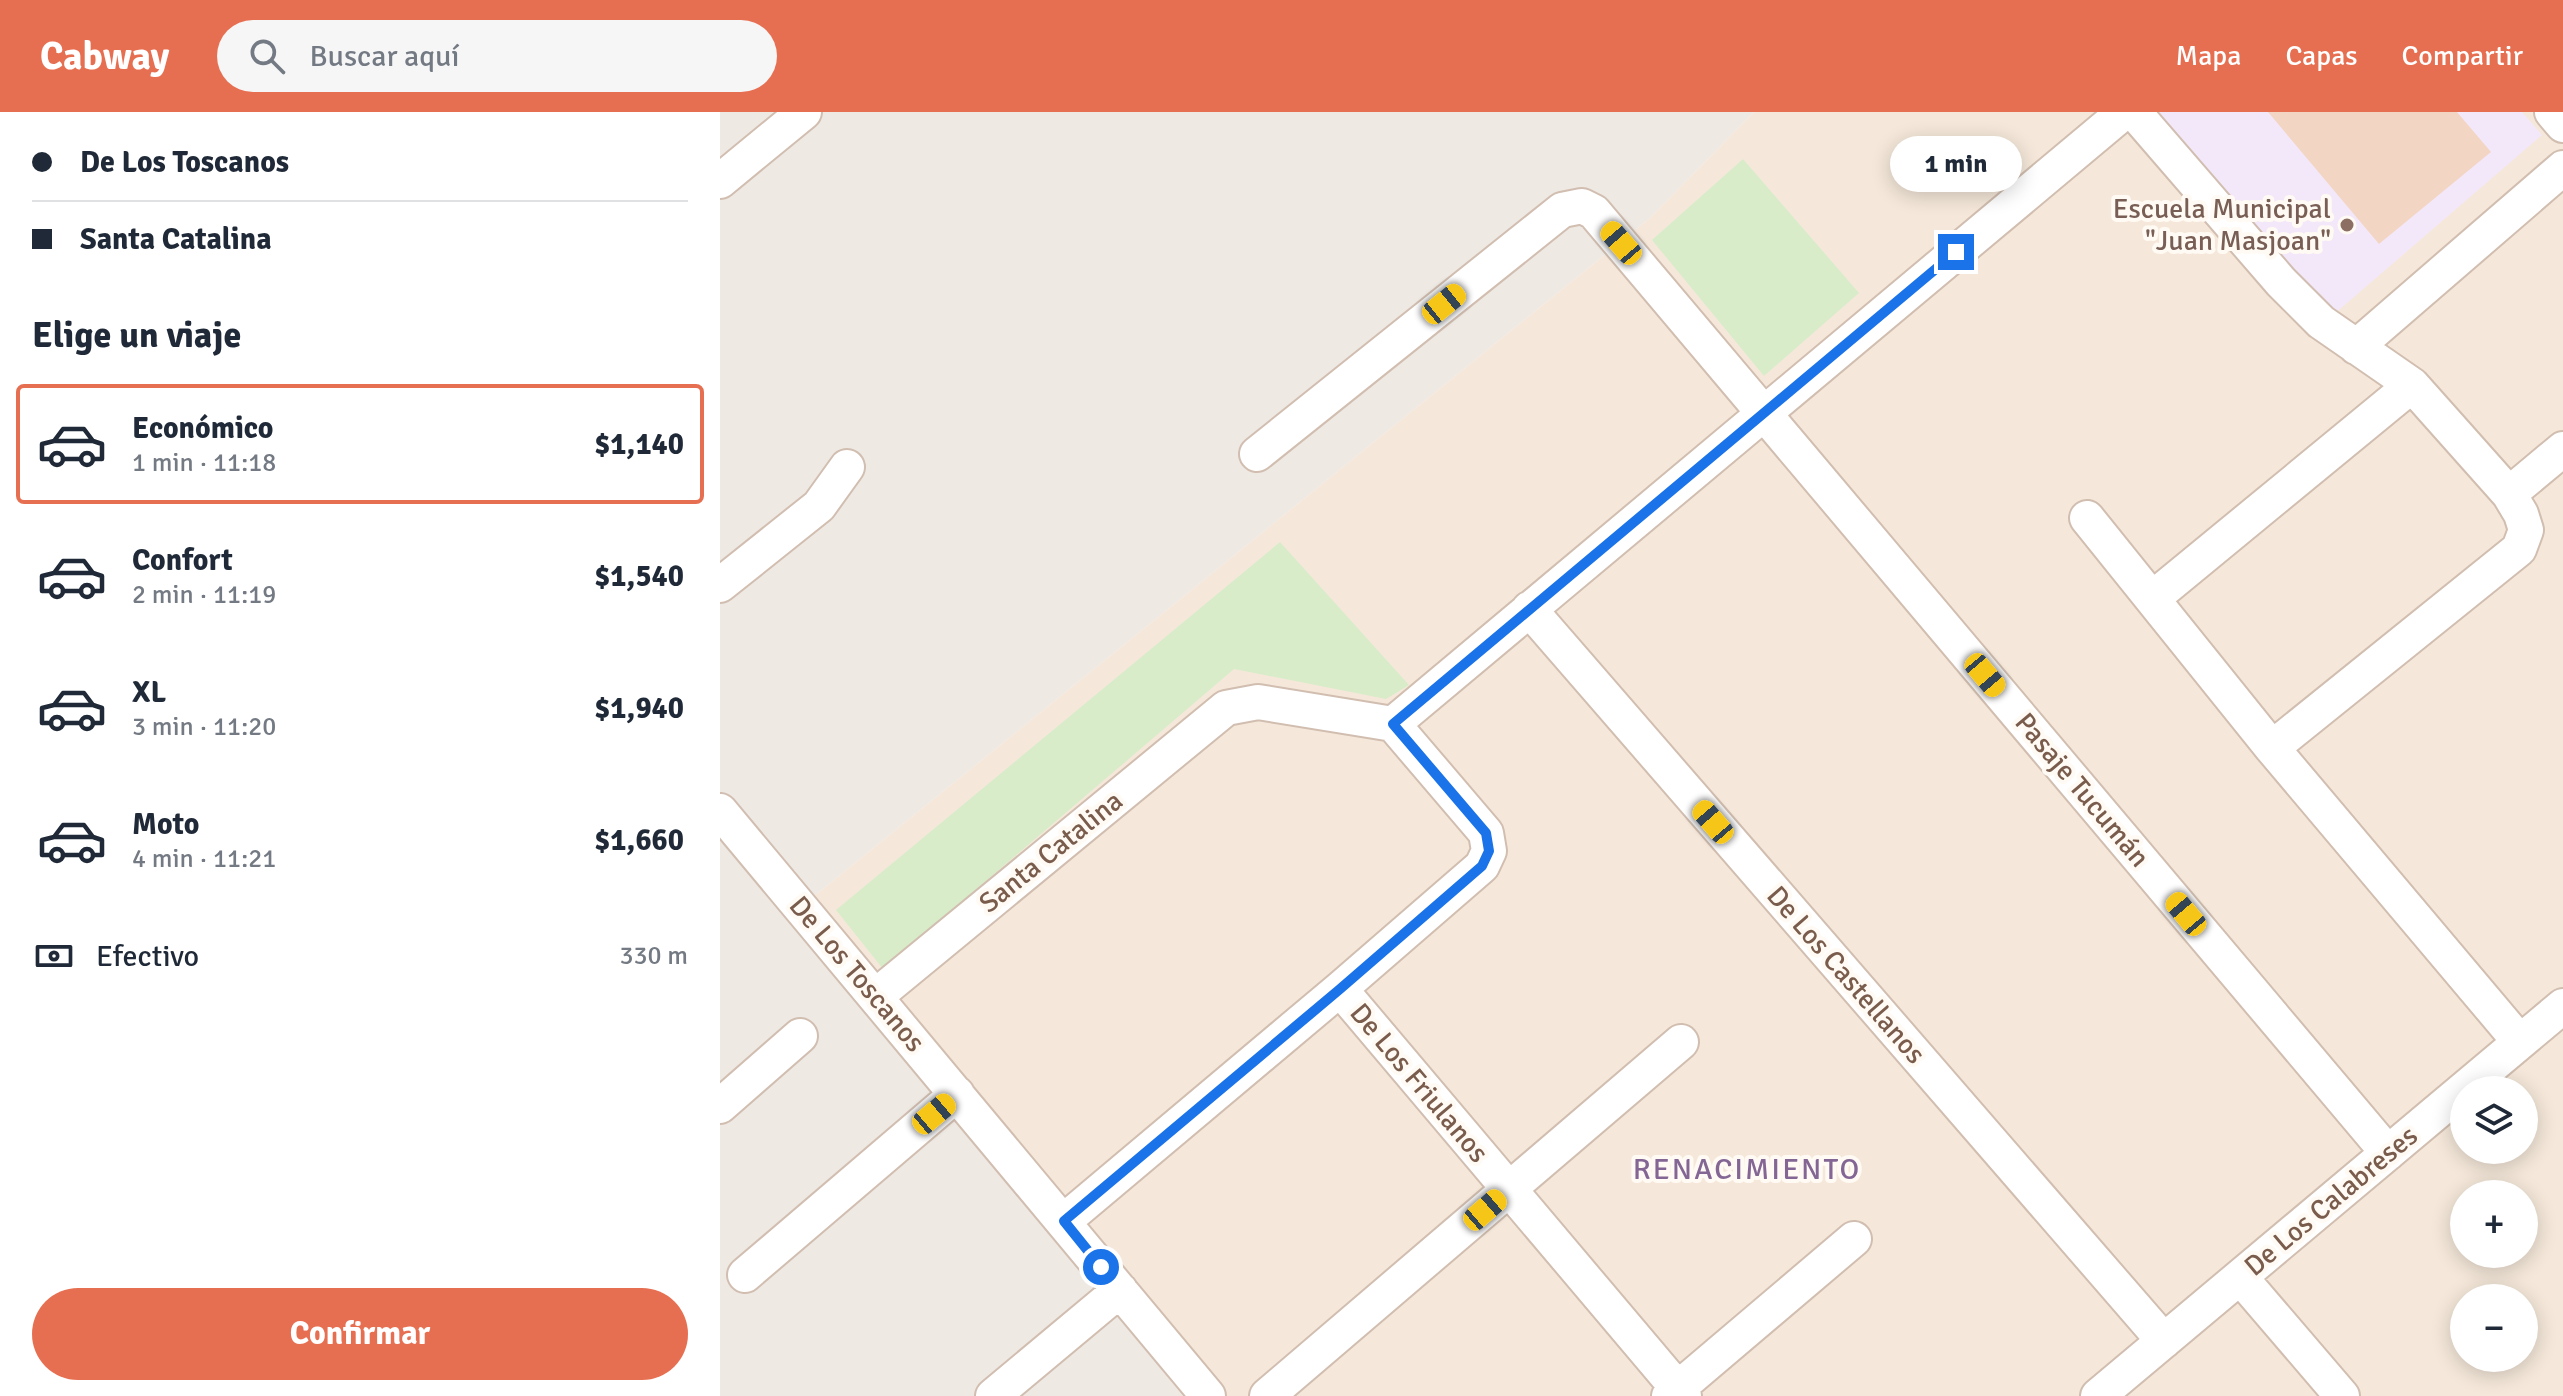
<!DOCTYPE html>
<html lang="es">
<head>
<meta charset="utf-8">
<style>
  :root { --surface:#fff; --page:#f6f6f7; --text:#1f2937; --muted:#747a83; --line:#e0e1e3; --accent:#e76f51 }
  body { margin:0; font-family:Signika,sans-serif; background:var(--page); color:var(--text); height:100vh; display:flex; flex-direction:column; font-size:30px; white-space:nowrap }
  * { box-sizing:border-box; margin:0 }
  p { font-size:26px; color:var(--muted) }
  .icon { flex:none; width:44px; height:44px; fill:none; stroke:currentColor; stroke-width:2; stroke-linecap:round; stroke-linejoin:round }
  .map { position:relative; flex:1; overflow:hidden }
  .sheet { display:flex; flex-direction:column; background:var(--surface); width:720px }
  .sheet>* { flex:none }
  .banner { display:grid; align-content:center; height:176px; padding:0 32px; background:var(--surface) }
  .controls { position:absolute; left:1730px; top:964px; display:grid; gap:16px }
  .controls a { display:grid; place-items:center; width:88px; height:88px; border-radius:50%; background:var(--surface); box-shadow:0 4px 20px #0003; font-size:40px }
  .end { position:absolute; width:36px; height:36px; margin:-18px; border:10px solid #1a73e8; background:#fff; box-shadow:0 0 0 4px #fff }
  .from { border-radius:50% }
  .bubble { position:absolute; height:56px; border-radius:28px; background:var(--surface); box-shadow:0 4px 20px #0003; font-size:26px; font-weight:700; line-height:56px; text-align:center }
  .car { position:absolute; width:24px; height:48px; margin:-24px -12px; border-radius:10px; box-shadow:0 0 6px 2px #0007; background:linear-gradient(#f5c518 24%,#345 0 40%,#f5c518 0 76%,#345 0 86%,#f5c518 0) }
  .banner b { display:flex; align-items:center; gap:28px; height:76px; font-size:30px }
  .banner b+b { border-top:2px solid var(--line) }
  .banner i { width:20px; height:20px; background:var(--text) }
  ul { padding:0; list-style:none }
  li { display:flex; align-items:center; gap:24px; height:120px; margin:0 16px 12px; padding:0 16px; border:4px solid transparent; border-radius:8px }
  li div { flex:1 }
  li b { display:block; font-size:30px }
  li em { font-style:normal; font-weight:700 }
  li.selected { border-color:var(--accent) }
  li>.icon { width:72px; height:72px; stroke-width:1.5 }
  h2 { padding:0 32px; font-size:36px; line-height:96px }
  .pay { display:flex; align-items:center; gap:20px; height:88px; padding:0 32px; font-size:30px }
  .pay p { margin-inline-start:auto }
  .cta { display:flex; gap:16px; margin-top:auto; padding:16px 32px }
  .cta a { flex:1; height:92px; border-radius:48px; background:var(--accent); color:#fff; font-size:32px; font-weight:700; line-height:92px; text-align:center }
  header { display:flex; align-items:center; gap:48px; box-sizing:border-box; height:112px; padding:0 40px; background:var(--accent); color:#fff }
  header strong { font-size:38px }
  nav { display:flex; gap:44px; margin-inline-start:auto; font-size:28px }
  .search { width:560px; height:72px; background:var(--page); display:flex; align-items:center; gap:20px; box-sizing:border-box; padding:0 28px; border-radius:44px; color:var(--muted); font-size:30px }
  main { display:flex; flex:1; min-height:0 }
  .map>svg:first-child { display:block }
  .residential { fill:#f5e8da; fill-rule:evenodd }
  .industrial { fill:#efe9e4 }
  .education { fill:#f3e8fa }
  .green { fill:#d8ecc9 }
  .building { fill:#f3d5c3 }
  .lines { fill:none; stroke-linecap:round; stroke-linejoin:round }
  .minor-casing { stroke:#d1beb0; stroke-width:38 }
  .minor { stroke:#fff; stroke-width:34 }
  .route { stroke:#1a73e8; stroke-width:10 }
  .education-dot { fill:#8d6e63; stroke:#fffaf3; stroke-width:3 }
  .labels { text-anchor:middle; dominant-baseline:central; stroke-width:8; stroke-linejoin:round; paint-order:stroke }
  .education-label { font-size:28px; fill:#785e54; stroke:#fffaf3; text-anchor:end }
  .street-label { font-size:28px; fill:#7a5c4d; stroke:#fffaf3 }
  .neighbourhood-label { font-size:30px; letter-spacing:2px; fill:#846695; stroke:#fffaf3 }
</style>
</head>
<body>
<header>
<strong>Cabway</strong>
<div class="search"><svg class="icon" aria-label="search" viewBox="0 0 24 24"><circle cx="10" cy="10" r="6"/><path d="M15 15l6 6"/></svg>Buscar aquí</div>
<nav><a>Mapa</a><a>Capas</a><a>Compartir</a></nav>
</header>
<main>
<section class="sheet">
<div class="banner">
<b><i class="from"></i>De Los Toscanos</b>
<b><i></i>Santa Catalina</b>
</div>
<h2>Elige un viaje</h2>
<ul>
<li class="selected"><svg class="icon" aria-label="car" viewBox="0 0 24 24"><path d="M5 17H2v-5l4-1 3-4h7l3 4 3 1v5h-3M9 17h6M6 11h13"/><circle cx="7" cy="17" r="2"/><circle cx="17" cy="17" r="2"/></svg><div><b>Económico</b><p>1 min · 11:18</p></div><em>$1,140</em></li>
<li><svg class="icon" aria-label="car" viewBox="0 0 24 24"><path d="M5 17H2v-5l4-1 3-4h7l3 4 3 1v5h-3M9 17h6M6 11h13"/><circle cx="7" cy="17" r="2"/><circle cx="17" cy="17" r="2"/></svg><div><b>Confort</b><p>2 min · 11:19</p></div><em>$1,540</em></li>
<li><svg class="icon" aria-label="car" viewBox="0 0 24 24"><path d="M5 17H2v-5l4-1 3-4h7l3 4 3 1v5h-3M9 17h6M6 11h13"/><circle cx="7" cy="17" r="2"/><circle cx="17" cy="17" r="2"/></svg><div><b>XL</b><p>3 min · 11:20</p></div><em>$1,940</em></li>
<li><svg class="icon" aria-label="car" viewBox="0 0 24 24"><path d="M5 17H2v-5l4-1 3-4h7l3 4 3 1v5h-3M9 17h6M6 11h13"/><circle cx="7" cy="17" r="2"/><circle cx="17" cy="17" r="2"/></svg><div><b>Moto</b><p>4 min · 11:21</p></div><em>$1,660</em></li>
</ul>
<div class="pay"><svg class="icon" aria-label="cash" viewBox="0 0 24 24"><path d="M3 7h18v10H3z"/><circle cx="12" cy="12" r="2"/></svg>Efectivo<p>330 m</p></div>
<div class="cta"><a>Confirmar</a></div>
</section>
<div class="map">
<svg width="1843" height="1284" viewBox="0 0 1843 1284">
  <rect width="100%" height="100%" fill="#fdf6ec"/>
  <!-- residential -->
  <path class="residential" d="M1034,0H1843V1284H463L72,802L930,106ZM1744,978H1804V1038H1744ZM1744,1082H1804V1142H1744ZM1744,1186H1804V1246H1744Z"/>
  <!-- industrial -->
  <path class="industrial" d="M0,0H1034L930,106L72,802L463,1284H0Z"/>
  <!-- education -->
  <path class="education" d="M1439,0H1802L1822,23L1613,203Z"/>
  <!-- green -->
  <path class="green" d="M1023,47L1139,181L1044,264L932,128Z
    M560,430L689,573L666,587L514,557L163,857L116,798Z"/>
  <!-- building -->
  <path class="building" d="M1548,0H1737L1771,40L1659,132Z"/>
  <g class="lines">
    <!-- minor casing -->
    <g class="minor-casing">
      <path id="minor" d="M1414,0L1561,170L1601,210L1692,273L1789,382L1801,402L1806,418L1799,437L1552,636
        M1832,0L1843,13
        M0,69L84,0
        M1636,235L1843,56
        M537,342L842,98L862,94L874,100L1668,1041
        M1789,382L1843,337
        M1367,406L1552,636L1800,930
        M0,473L99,394L127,355
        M1433,486L1692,273
        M809,497L1444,1229
        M673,612L1404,0
        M0,699L488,1284
        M620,877L964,1284
        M156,884L506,596L538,590L673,612L766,721L769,739L762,754L620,877L344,1109
        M0,994L80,924
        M25,1163L237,982
        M1520,1165L1622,1284
        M273,1284L400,1178
        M547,1284L961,930
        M949,1284L1134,1127
        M1378,1284L1843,894"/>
    </g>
    <!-- minor -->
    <use href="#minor" class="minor"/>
  </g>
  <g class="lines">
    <!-- route -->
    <path class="route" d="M381,1155L344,1109L620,877L762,754L769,739L766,721L673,612L1236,140"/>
  </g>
  <!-- markers -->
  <circle class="education-dot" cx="1627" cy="113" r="8"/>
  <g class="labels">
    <!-- education labels -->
    <g class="education-label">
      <text x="1611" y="97">Escuela Municipal<tspan x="1611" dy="32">"Juan Masjoan"</tspan></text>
    </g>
    <!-- street labels -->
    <g class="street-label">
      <text transform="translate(1362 678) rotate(50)">Pasaje Tucumán</text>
      <text transform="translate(331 740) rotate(-39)">Santa Catalina</text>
      <text transform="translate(137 862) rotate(50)">De Los Toscanos</text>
      <text transform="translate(1126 863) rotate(49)">De Los Castellanos</text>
      <text transform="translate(699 971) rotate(50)">De Los Friulanos</text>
      <text transform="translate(1611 1089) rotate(-40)">De Los Calabreses</text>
    </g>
    <!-- neighbourhood labels -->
    <g class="neighbourhood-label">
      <text x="1027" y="1057">RENACIMIENTO</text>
    </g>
  </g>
</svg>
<div class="controls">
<a><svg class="icon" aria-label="layers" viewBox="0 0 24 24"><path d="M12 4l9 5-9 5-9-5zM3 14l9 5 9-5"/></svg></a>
<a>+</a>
<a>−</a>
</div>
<i class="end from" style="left:381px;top:1155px"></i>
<i class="end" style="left:1236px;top:140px"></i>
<div class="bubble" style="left:1170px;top:24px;width:132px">1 min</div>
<i class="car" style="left:901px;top:131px;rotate:319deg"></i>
<i class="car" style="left:724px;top:192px;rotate:51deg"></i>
<i class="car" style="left:1265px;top:563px;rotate:140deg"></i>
<i class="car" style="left:993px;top:710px;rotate:319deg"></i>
<i class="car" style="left:1466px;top:802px;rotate:320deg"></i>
<i class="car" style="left:214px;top:1002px;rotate:50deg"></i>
<i class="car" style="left:765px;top:1098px;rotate:49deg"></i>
</div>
</main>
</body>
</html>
